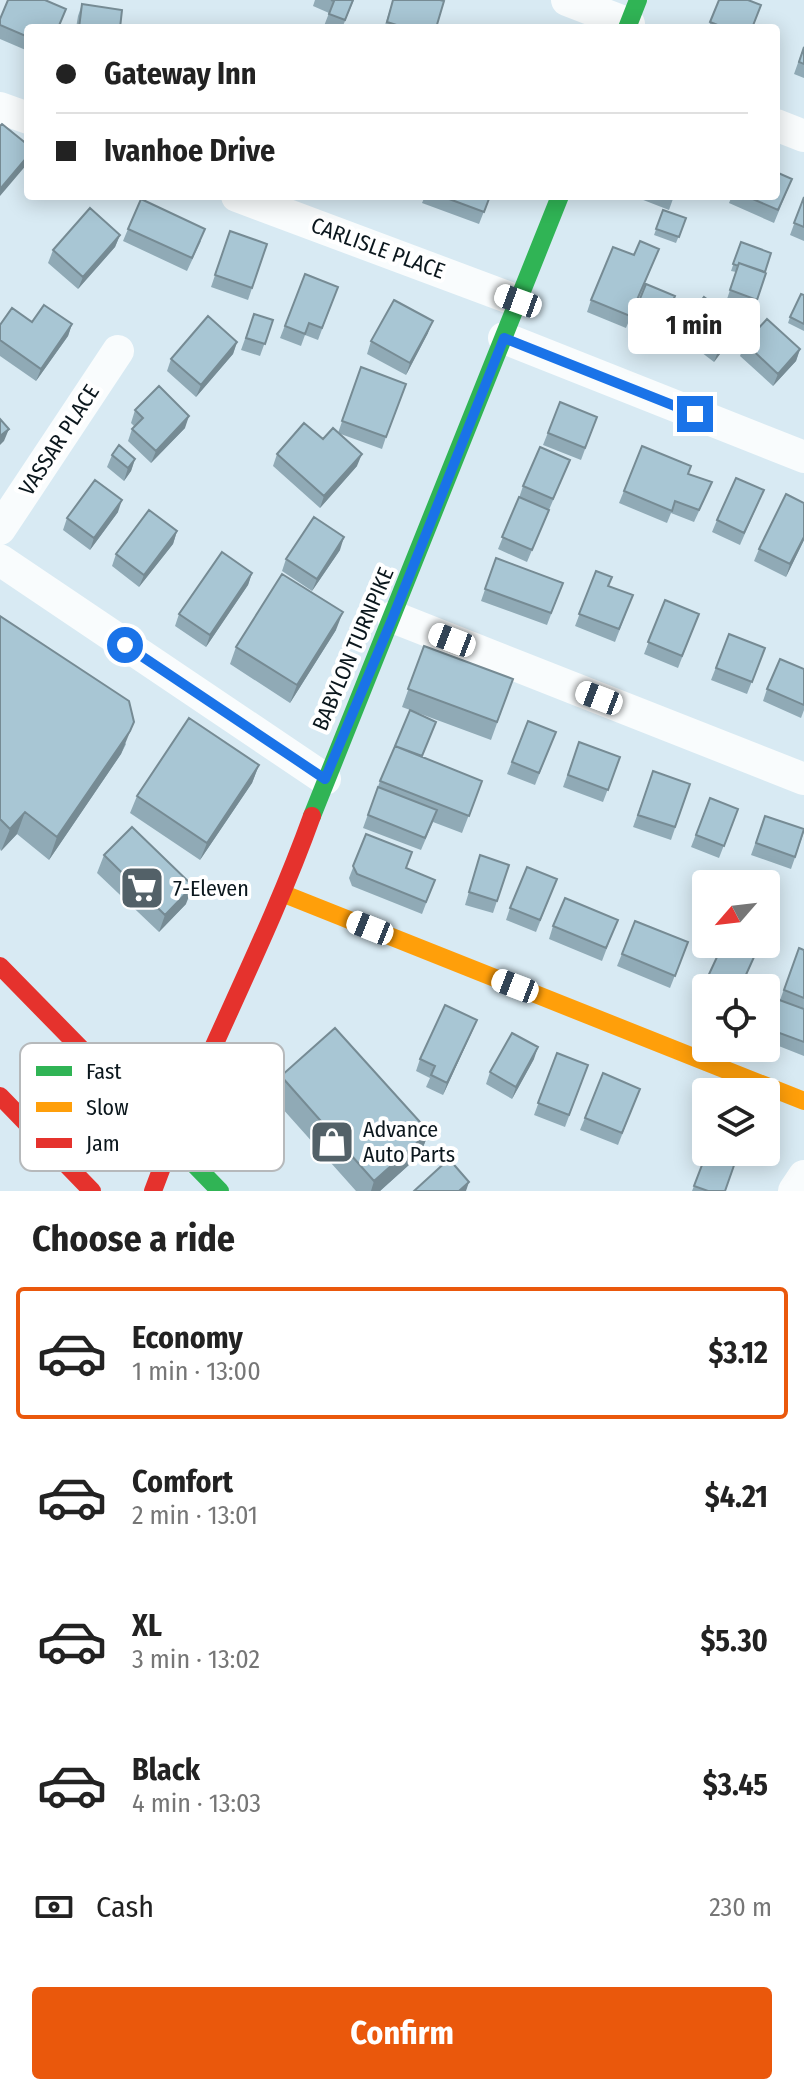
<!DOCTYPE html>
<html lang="en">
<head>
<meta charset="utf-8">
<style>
  :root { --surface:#fff; --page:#f6f6f6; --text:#222; --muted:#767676; --line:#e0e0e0; --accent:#ea580c }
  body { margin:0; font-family:"Fira Sans Condensed",sans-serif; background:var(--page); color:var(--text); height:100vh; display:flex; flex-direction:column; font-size:30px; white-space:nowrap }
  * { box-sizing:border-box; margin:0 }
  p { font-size:26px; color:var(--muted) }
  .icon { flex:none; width:44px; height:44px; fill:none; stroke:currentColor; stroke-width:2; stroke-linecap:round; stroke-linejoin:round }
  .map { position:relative; height:1191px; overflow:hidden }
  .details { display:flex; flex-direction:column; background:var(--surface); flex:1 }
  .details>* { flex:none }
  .guide { position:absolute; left:24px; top:24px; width:756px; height:176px; border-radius:8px; box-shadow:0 4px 20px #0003; display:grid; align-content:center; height:176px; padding:0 32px; background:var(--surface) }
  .needle { width:52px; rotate:242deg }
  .buttons { position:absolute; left:692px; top:870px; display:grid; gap:16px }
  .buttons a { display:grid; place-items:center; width:88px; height:88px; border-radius:8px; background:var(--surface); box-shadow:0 4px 20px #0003; font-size:40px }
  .end { position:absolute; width:36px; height:36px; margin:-18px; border:10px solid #1a73e8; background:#fff; box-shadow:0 0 0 4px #fff }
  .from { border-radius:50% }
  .bubble { position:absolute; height:56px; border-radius:8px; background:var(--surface); box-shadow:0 4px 20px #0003; font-size:26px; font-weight:700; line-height:56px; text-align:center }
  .car { position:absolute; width:24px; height:48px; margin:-24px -12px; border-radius:10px; box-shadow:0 0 6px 2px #0007; background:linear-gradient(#fff 24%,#345 0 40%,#fff 0 76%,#345 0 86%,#fff 0) }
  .guide b { display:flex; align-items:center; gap:28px; height:76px; font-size:30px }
  .guide b+b { border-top:2px solid var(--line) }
  .guide i { width:20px; height:20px; background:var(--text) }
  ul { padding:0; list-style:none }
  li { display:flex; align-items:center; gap:24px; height:132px; margin:0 16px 12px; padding:0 16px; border:4px solid transparent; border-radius:8px }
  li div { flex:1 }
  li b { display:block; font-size:30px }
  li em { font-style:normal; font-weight:700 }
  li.on { border-color:var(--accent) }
  li>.icon { width:72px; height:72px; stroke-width:1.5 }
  h2 { padding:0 32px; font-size:36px; line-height:96px }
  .pay { display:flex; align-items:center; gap:20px; height:88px; padding:0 32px; font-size:30px }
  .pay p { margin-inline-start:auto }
  .cta { display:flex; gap:16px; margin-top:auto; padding:16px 32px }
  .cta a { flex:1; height:92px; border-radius:8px; background:var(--accent); color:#fff; font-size:32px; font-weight:700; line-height:92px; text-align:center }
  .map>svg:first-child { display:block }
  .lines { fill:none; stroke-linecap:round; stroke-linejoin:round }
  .street { stroke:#f9fcfd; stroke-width:32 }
  .fast { stroke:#30b455; stroke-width:18 }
  .slow { stroke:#ff9f0a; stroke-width:18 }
  .jam { stroke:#e5322d; stroke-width:18 }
  .wall { fill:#90aab6 }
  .shaded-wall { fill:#768b94 }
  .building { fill:#a8c6d4; stroke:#768b94; stroke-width:2 }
  .route { stroke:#1a73e8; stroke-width:10 }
  .labels { text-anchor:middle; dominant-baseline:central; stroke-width:8; stroke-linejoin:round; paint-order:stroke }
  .street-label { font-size:22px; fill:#0b171d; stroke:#fff }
  .poi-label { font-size:22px; fill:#0b171d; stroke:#fff; text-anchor:start }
  .key { fill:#fff; stroke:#b6b9bb; stroke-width:2 }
  .key-label { font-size:22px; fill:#0b171d }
</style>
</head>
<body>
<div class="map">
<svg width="804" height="1191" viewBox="0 0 804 1191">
  <rect width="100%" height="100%" fill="#d8eaf3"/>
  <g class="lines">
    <!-- street -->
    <path class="street" d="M567,0L629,24
      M0,108L28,118
      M776,125L804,136
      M237,196L518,301
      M504,338L804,457
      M0,529L118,351
      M0,560L325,779
      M393,617L804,779
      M794,1191L804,1176"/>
    <!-- fast -->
    <path class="fast" d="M627,28L638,0
      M312,816L560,196
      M150,1119L220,1191"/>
    <!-- slow -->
    <path class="slow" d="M284,894L804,1101"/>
    <!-- jam -->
    <path class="jam" d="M0,966L150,1119
      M0,1096L92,1191
      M153,1191C200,1064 266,944 312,816"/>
  </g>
  <!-- wall -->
  <path class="wall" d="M315,0H354L342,28H330L324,26L329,13L313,6Z
    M393,0H440L436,28H384Z
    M719,0L753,28H708Z
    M82,4L120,28H76L78,16Z
    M0,19L28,28V51L0,39Z
    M804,46V78L794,74Z
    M792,179L774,223L729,203L732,196H776Z
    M425,196H490L479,224L422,203Z
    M633,196H674L669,210Z
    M804,197V241L790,235Z
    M663,210L686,218L676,243L654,235Z
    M128,229L201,241L187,271L123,241Z
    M230,231L267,244L248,300L211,287Z
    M120,235L115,247L78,289L48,263L53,250Z
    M741,242L766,273L753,312L726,302L736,272L731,271Z
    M659,249L626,328L587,312L591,300L634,255Z
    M305,274L338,287L318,340L305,335L301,346L280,338Z
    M646,284L670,309L657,341L628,330Z
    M804,295V331L788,323L790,317Z
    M254,314L273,320L260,356L241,350Z
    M32,322L72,324L68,336L36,381L0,356V325Z
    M739,322L735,334L714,362L680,336L684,324Z
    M428,333L406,375L367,354L371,341Z
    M237,342L233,354L196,397L167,371L171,359Z
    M745,343L800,349L796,361L773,386L740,356Z
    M361,367L386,437L382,449L338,433Z
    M560,402L597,417L581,460L543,445Z
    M135,410L185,428L151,463L128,441L132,429L135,427L131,423Z
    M323,439L357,466L320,508L273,466L277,454Z
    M642,446L707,494L694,522L671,513L667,523L619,503Z
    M112,455L135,459L131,471L124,481L107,467Z
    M565,472L527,562L498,549L519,498L523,486Z
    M764,490L740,545L712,532L717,520Z
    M804,503V540L786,577L754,561L759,549Z
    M118,512L90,550L63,530L67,518Z
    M177,531L173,544L139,587L112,566L116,554Z
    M340,550L312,591L282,571L286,559Z
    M496,558L563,583L547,625L481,601Z
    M596,571L608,586L633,595L615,642L575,626Z
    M252,573L248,585L206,647L175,626L179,614Z
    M665,600L699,614L678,668L644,654Z
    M0,616L126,744L121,754L49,860L17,834L1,851L0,849Z
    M336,630L290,703L230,664L236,647Z
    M729,634L765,648L747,694L711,680Z
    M424,646L513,679L491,740L402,707Z
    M804,669V710L801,718L763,701L767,689Z
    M528,721L556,732L535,785L507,774Z
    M579,742L620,757L603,802L563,787Z
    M422,757L482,781L462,833L433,822L421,850L363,828L380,781Z
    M259,765L252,783L200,860L130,813L137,796Z
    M653,771L690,784L671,840L633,827Z
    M710,798L738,809L719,858L691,847Z
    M765,816L804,832L791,869L751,855Z
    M366,834L406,869L435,880L422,914L352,886L349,878Z
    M104,855L186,904L159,932L97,873Z
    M480,855L497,901L493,913L465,905Z
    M557,879L536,932L506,920L510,908Z
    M635,921L688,942L670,988L617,966Z
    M553,926L613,932L602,961L549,939Z
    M759,946L741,988H706V1000L699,997L704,985Z
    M799,948L804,950V1056L766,1041V1020L780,1000Z
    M477,1020L443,1095L426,1087L430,1078L416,1071L420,1059Z
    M557,1053L588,1065L565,1127L534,1115Z
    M534,1059L512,1099L486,1084L490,1072Z
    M603,1073L640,1089L618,1145L580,1130Z
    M281,1076L429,1132L420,1155L380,1191H356L273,1098Z
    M706,1109V1143L695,1139Z
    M707,1152H753L750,1160L738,1155L725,1191H692Z"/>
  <!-- shaded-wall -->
  <path class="shaded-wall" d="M28,156V163L0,196V189Z
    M120,235L115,247L78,289L83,277Z
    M433,321L428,333L406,375L410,363Z
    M739,322L735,334L714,362L719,349Z
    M72,324L68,336L36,381L41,369Z
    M237,342L233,354L196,397L201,385Z
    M800,349L796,361L773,386L778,374Z
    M189,416L185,428L151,463L156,451Z
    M9,429L4,441L0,445V436Z
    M362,454L357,466L320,508L324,496Z
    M135,459L131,471L124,481L128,468Z
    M122,500L118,512L90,550L94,538Z
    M177,531L173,544L139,587L144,575Z
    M344,537L340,550L312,591L317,579Z
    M804,537V540L786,577L790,564Z
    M252,573L248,585L206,647L210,635Z
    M343,612L336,630L290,703L297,685Z
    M134,722L121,754L49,860L57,837Z
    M259,765L252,783L200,860L207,843Z
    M25,812L17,834L1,851L10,829Z
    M193,886L186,904L159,932L165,915Z
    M477,1020L472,1032L443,1095L447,1083Z
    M538,1047L534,1059L512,1099L516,1087Z
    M429,1132L420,1155L380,1191H371L374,1181Z
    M469,1182L466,1191H459Z"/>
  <!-- building -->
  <path class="building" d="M8,0H45L66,9L58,28H28V37L0,25V19Z
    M331,0H353L345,20L329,14L334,1Z
    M393,0H440L444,1L436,28H406L387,22Z
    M719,0H748L761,5L752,28H725L710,22Z
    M82,4L122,10L120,28H79Z
    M804,47V64L799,62Z
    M2,124L28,145V156L0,189V126Z
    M776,172L792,179L778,210L746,196H776Z
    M441,196H490L484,212Z
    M804,197V227L794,223Z
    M141,199L205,229L192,258L128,229Z
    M90,208L120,235L83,277L53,250Z
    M663,210L686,218L679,237L656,229Z
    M230,231L267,244L252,288L215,275Z
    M640,241L659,249L630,316L591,300L613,247L634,255Z
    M741,242L771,253L765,272L739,263L738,266L733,264Z
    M739,263L766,273L757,300L730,290Z
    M305,274L338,287L322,328L309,323L305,334L285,326Z
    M646,284L675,296L661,329L632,318Z
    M801,294L804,295V324L790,317Z
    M704,297L739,322L719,349L684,324Z
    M394,300L433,321L410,363L371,341Z
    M44,305L72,324L41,369L0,340V325L12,308L32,322Z
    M254,314L273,320L265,344L246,338Z
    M208,316L237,342L201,385L171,359Z
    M767,319L800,349L778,374L745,343Z
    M361,367L406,384L386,437L342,421Z
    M159,386L189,416L156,451L132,429L143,418L135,410Z
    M560,402L597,417L585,448L548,433Z
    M0,419L9,429L0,436Z
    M304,423L323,439L333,428L362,454L324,496L277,454Z
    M119,445L135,459L128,468L112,455Z
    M642,446L691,466L688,474L712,482L699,510L675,501L672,511L624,491Z
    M540,447L570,460L553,499L523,486Z
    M736,478L764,490L744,533L717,520Z
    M95,480L122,500L94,538L67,518Z
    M786,494L804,503V537L790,564L759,549Z
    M519,497L549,510L532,550L502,537Z
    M149,510L177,531L144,575L116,554Z
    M314,517L344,537L317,579L286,559Z
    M222,552L252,573L210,635L179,614Z
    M496,558L563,583L551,613L485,589Z
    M596,571L612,577L608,586L633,595L619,629L579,614Z
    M282,574L343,612L297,685L236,647Z
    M665,600L699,614L682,656L648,642Z
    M0,616L129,701L134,722L130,731L57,837L25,812L10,829L0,819Z
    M729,634L765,648L752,682L716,668Z
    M424,646L513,679L497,722L408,689Z
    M780,659L804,669V705L767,689Z
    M410,710L436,722L422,756L395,746Z
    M189,718L259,765L207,843L137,796Z
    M528,721L556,732L539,773L512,762Z
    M579,742L620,757L608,790L568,775Z
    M395,746L482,781L469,816L380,781Z
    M653,771L690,784L675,827L638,815Z
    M378,787L437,810L425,838L368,815Z
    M710,798L738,809L724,846L696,835Z
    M765,816L804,829L795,857L756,843Z
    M132,827L193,886L165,915L104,855Z
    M366,834L412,852L406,868L435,880L426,902L357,874L353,866Z
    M480,855L509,865L497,901L469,892Z
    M527,867L557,879L540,920L510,908Z
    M565,898L618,920L606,948L553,926Z
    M635,921L688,942L675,976L622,954Z
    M723,944H755L759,946L740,988H710L704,985Z
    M799,948L804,950V998L784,990Z
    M774,998L804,1009V1042L766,1028V1020Z
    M445,1005L477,1020L447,1083L431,1075L435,1066L420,1059Z
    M335,1028L429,1132L374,1181L281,1076Z
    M512,1033L538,1047L516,1087L490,1072Z
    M557,1053L588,1065L569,1115L538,1103Z
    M603,1073L640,1089L622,1133L585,1118Z
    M706,1109V1129L699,1127Z
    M707,1152H732L738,1154L725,1191H708L694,1186Z
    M449,1159L469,1182L459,1191H414Z"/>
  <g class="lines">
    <!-- route -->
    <path class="route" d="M125,645L325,779L393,617L504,338L695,414"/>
  </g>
  <!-- icons -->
  <defs>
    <g id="supermarket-square" transform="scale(2.3)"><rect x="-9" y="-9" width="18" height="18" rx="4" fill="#536168" stroke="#fff"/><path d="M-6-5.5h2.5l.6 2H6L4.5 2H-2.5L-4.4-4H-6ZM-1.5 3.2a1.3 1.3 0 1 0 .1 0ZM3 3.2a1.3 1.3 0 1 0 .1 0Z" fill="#fff"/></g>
    <g id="shop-square" transform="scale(2.3)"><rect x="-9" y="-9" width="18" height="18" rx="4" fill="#536168" stroke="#fff"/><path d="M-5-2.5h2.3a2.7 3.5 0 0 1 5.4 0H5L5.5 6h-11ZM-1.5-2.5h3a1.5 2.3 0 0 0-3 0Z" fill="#fff"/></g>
  </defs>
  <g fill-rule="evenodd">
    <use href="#supermarket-square" x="142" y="888"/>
    <use href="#shop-square" x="332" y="1142"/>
  </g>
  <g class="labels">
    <!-- street labels -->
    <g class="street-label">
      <text transform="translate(378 248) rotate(20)">CARLISLE PLACE</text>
      <text transform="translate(59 440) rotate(-57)">VASSAR PLACE</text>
      <text transform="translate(353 649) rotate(-67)">BABYLON TURNPIKE</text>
    </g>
    <!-- poi labels -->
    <g class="poi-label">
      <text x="173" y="888">7-Eleven</text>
      <text x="363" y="1129">Advance<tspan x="363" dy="25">Auto Parts</tspan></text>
    </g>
  </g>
  <!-- legend -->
  <rect x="20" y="1043" width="264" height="128" rx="12" class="key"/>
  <rect x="36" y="1066" width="36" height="10" fill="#30b455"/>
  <rect x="36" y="1102" width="36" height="10" fill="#ff9f0a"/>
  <rect x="36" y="1138" width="36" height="10" fill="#e5322d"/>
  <g class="key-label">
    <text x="86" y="1079">Fast</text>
    <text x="86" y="1115">Slow</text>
    <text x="86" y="1151">Jam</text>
  </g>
</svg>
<div class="buttons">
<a><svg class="needle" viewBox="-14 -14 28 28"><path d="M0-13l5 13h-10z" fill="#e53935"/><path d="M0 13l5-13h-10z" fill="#767676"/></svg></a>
<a><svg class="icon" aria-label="locate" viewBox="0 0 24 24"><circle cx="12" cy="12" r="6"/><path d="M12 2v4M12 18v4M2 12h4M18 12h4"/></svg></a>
<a><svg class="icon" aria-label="layers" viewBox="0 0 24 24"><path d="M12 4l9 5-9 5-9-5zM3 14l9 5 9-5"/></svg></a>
</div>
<i class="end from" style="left:125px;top:645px"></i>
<i class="end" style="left:695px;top:414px"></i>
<div class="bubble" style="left:628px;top:298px;width:132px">1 min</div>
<i class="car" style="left:518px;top:301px;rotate:290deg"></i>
<i class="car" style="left:452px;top:640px;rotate:291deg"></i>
<i class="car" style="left:599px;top:698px;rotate:291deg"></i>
<i class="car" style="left:370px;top:928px;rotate:292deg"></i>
<i class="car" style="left:515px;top:986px;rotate:291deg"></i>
<div class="guide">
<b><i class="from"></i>Gateway Inn</b>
<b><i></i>Ivanhoe Drive</b>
</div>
</div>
<section class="details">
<h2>Choose a ride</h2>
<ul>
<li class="on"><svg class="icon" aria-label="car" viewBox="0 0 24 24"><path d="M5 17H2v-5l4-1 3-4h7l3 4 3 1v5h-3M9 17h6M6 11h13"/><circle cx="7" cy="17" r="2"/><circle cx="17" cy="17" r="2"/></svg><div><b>Economy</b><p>1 min · 13:00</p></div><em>$3.12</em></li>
<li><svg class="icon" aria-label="car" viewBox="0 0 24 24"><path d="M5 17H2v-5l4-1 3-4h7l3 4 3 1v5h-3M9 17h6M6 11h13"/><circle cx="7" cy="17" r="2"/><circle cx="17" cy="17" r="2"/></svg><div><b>Comfort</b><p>2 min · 13:01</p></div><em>$4.21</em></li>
<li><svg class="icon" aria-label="car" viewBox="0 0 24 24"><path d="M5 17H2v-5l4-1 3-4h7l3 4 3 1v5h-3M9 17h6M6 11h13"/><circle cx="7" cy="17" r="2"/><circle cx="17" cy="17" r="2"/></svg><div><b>XL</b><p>3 min · 13:02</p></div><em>$5.30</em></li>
<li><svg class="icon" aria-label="car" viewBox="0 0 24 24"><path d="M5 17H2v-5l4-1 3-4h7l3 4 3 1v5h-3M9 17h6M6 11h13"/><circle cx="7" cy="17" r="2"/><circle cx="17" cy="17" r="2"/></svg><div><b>Black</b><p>4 min · 13:03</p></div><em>$3.45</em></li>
</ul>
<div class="pay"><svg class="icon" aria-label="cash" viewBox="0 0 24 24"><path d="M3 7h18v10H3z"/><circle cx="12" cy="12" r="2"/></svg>Cash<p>230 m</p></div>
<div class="cta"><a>Confirm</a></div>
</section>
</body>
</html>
